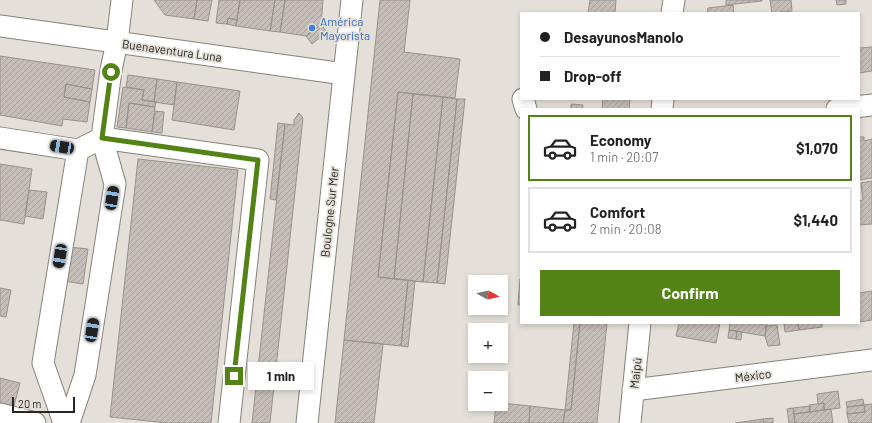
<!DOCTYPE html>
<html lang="en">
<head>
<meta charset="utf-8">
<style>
  :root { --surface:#fff; --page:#f2f2f2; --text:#222; --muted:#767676; --line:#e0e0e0; --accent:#538315 }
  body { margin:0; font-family:Barlow,sans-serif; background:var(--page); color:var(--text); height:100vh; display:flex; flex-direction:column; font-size:15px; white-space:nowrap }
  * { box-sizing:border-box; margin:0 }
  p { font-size:13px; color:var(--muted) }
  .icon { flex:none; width:22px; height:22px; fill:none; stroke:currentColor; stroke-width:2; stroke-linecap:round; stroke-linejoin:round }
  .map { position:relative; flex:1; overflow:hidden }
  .details { position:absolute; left:520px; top:108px; width:340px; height:216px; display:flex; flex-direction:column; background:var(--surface); border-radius:0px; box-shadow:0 2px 6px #0003 }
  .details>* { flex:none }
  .hud { position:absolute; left:520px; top:12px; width:340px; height:88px; border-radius:0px; box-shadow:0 2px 6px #0003; display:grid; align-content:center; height:88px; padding:0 20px; background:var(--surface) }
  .needle { width:26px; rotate:98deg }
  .controls { position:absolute; left:468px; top:275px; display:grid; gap:8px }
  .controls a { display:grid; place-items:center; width:40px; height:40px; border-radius:0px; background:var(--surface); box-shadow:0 2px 6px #0003; font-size:20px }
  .scale { position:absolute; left:12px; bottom:10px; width:63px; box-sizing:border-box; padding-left:4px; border:2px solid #292725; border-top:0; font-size:11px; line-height:14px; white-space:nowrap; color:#292725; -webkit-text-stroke:3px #e4e0d9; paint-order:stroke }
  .end { position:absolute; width:18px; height:18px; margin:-9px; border:5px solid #538315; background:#fff; box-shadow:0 0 0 2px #fff }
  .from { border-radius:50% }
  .bubble { position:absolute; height:28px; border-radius:0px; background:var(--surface); box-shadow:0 2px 6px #0003; font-size:13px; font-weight:700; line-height:28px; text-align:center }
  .car { position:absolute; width:12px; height:24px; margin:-12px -6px; border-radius:5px; box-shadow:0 0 3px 1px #0007; background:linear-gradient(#222 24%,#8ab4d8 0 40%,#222 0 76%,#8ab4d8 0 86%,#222 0) }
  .hud b { display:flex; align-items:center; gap:14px; height:38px; font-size:15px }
  .hud b+b { border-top:1px solid var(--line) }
  .hud i { width:10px; height:10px; background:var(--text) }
  ul { padding:7px 0 0; list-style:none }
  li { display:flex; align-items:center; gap:12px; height:66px; margin:0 8px 6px; padding:0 12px; border:2px solid var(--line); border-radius:0px }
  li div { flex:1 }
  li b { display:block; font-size:15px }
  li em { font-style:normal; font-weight:700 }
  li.active { border-color:var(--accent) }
  li>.icon { width:36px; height:36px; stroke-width:1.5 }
  .primary-button { display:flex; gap:8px; margin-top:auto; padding:8px 20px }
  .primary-button a { flex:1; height:46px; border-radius:0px; background:var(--accent); color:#fff; font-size:16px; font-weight:700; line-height:46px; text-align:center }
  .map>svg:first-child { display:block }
  .building { fill:url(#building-hatch); stroke:#98928d }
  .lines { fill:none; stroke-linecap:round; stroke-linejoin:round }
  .minor-casing { stroke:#85827b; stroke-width:23 }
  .minor { stroke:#fff; stroke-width:21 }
  .route { stroke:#538315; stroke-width:5 }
  .shop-dot { fill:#3f7fe0; stroke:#e4e0d9; stroke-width:1.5 }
  .labels { text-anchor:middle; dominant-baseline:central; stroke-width:3.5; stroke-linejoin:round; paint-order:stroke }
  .shop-label { font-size:12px; fill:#366cbe; stroke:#e4e0d9; text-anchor:start }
  .street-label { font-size:12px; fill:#292725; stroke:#e4e0d9 }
</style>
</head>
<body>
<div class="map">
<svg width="872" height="423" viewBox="0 0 872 423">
  <defs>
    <pattern id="building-hatch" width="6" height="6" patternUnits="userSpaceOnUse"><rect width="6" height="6" fill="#c4bdb8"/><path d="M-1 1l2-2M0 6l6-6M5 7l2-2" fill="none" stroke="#a8a29e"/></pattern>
  </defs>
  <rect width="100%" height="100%" fill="#e4e0d9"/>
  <!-- building -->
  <path class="building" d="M154,0H197L194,19L165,15Z
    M197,0H212L208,21L194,19Z
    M219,0H240L237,20L228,18L227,24L216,23Z
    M240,0H275L270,31L236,26Z
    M275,0H285L280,32L270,31Z
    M285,0H323L321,25L306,36L280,32Z
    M380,0H410L404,52L460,59L455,98L398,92L378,277L408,280L401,346L344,340Z
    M590,0H616L615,13H588Z
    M726,0H762V1L726,5Z
    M770,0H791L792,11L772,13Z
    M836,0H846V4L837,5Z
    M733,5L734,13H707L708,8Z
    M228,18L237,20L236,26L227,24Z
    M321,25L327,32L312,44L306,36Z
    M872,47V71L859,73V48Z
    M0,56L95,70L92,89L66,84L64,97L90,102L87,122L63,119L62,126L0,115Z
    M128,75L157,79L154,102L142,100L144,90L126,87Z
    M157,79L177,82L174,105L154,102Z
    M177,82L240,91L234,130L172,120Z
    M66,84L92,89L90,102L64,97Z
    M123,87L144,90L142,100L156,102L155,107L129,103L126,128L117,127Z
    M398,92L413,94L394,279L378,277Z
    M413,94L443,97L423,282L394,279Z
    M443,97L457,99L437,283L423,282Z
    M457,99H465L445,284L437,283Z
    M603,99H630L629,109H602Z
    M129,103L155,107L152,132L126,128Z
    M571,104L583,105L582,109H571Z
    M155,111L164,112L162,133L152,132Z
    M299,113L303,118L270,423H252L285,124L294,125V120Z
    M278,123L285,124L276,200L270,199Z
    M859,137H864V141L872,139V178L859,180Z
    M138,159L238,170L211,423H168L110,417Z
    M0,164L32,169L24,224L0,220Z
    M872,181V224L859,225V201L863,200L861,183Z
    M29,190L47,192L43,219L25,216Z
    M69,247L88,249L83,284L64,281Z
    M520,279H521V305H518Z
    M408,280L415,281L408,347L401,346Z
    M0,288L11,290L6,317L0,316Z
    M872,291V320L859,322V293Z
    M574,323H580L571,410H565Z
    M580,323H607L597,423H563L565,410H571Z
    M679,323H720L716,343L676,336Z
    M730,323H767L765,336L729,330Z
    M798,323L799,330L785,332L784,324Z
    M798,323H822V327L799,330Z
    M777,325L780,345L768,346L765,336L766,326Z
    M729,330L737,331L736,339L728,338Z
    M737,331L742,332L741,340L736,339Z
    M344,340L383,344L374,423H335Z
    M0,378L20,383L14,406L0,403Z
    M838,391L840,408L824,410V403L818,404L817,394Z
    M863,399L864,405L847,407L846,402Z
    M501,403L530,406L529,423H494L496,404H501Z
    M824,403V410L810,412L809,405Z
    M872,404V423H849L847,414L865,412L864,405Z
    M864,405L865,412L847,414V407Z
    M530,406L565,410L563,423H529Z
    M810,406V412L794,414L793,408Z
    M793,408L795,423H789L787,409Z
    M831,409L833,423H795L794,414Z
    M773,418V423H764L763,419Z
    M763,419L764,423H735Z"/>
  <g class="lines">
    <!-- minor casing -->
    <g class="minor-casing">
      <path id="minor" d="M672,13L674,0
        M0,26L344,74
        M523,99L526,109
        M662,109L663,99
        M837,109L872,105
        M0,138L78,150
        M633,390L872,360
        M0,414L35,423
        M64,423L43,363L78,150L102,138L258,160L229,423
        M69,423L85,375L115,184L102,138L111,70L117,42L122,0
        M307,423L352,0
        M630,423L640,323"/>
    </g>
    <!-- minor -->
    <use href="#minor" class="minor"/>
  </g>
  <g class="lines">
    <!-- route -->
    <path class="route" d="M111,72L102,138L258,160L234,376"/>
  </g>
  <!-- markers -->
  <circle class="shop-dot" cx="312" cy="28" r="4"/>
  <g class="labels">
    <!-- shop labels -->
    <g class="shop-label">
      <text x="320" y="21">América<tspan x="320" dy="14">Mayorista</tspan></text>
    </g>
    <!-- street labels -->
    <g class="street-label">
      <text transform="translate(172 50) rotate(8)">Buenaventura Luna</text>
      <text transform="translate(329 212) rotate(-84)">Boulogne Sur Mer</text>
      <text transform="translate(635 373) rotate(-84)">Maipú</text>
      <text transform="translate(753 375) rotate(-7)">México</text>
    </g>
  </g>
</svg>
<div class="controls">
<a><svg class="needle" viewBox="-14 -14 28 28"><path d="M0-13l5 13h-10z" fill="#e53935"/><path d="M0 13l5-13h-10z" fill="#767676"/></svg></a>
<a>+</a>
<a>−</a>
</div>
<div class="scale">20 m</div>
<i class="end from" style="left:111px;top:72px"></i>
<i class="end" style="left:234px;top:376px"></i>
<div class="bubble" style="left:248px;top:362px;width:66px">1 min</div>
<i class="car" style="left:62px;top:147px;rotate:279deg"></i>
<i class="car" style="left:112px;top:198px;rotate:9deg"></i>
<i class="car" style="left:60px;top:256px;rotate:189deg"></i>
<i class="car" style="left:92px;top:330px;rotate:9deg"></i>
<div class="hud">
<b><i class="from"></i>DesayunosManolo</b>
<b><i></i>Drop-off</b>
</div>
<section class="details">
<ul>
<li class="active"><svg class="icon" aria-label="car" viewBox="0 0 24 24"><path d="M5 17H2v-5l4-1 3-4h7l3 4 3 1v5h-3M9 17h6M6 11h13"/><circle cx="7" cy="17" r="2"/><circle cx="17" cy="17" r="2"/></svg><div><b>Economy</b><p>1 min · 20:07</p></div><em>$1,070</em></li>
<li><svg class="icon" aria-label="car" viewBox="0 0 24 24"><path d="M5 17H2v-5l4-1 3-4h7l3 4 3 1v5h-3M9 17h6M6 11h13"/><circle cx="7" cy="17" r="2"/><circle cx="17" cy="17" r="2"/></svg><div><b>Comfort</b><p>2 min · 20:08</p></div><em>$1,440</em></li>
</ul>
<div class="primary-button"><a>Confirm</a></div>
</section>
</div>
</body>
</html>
